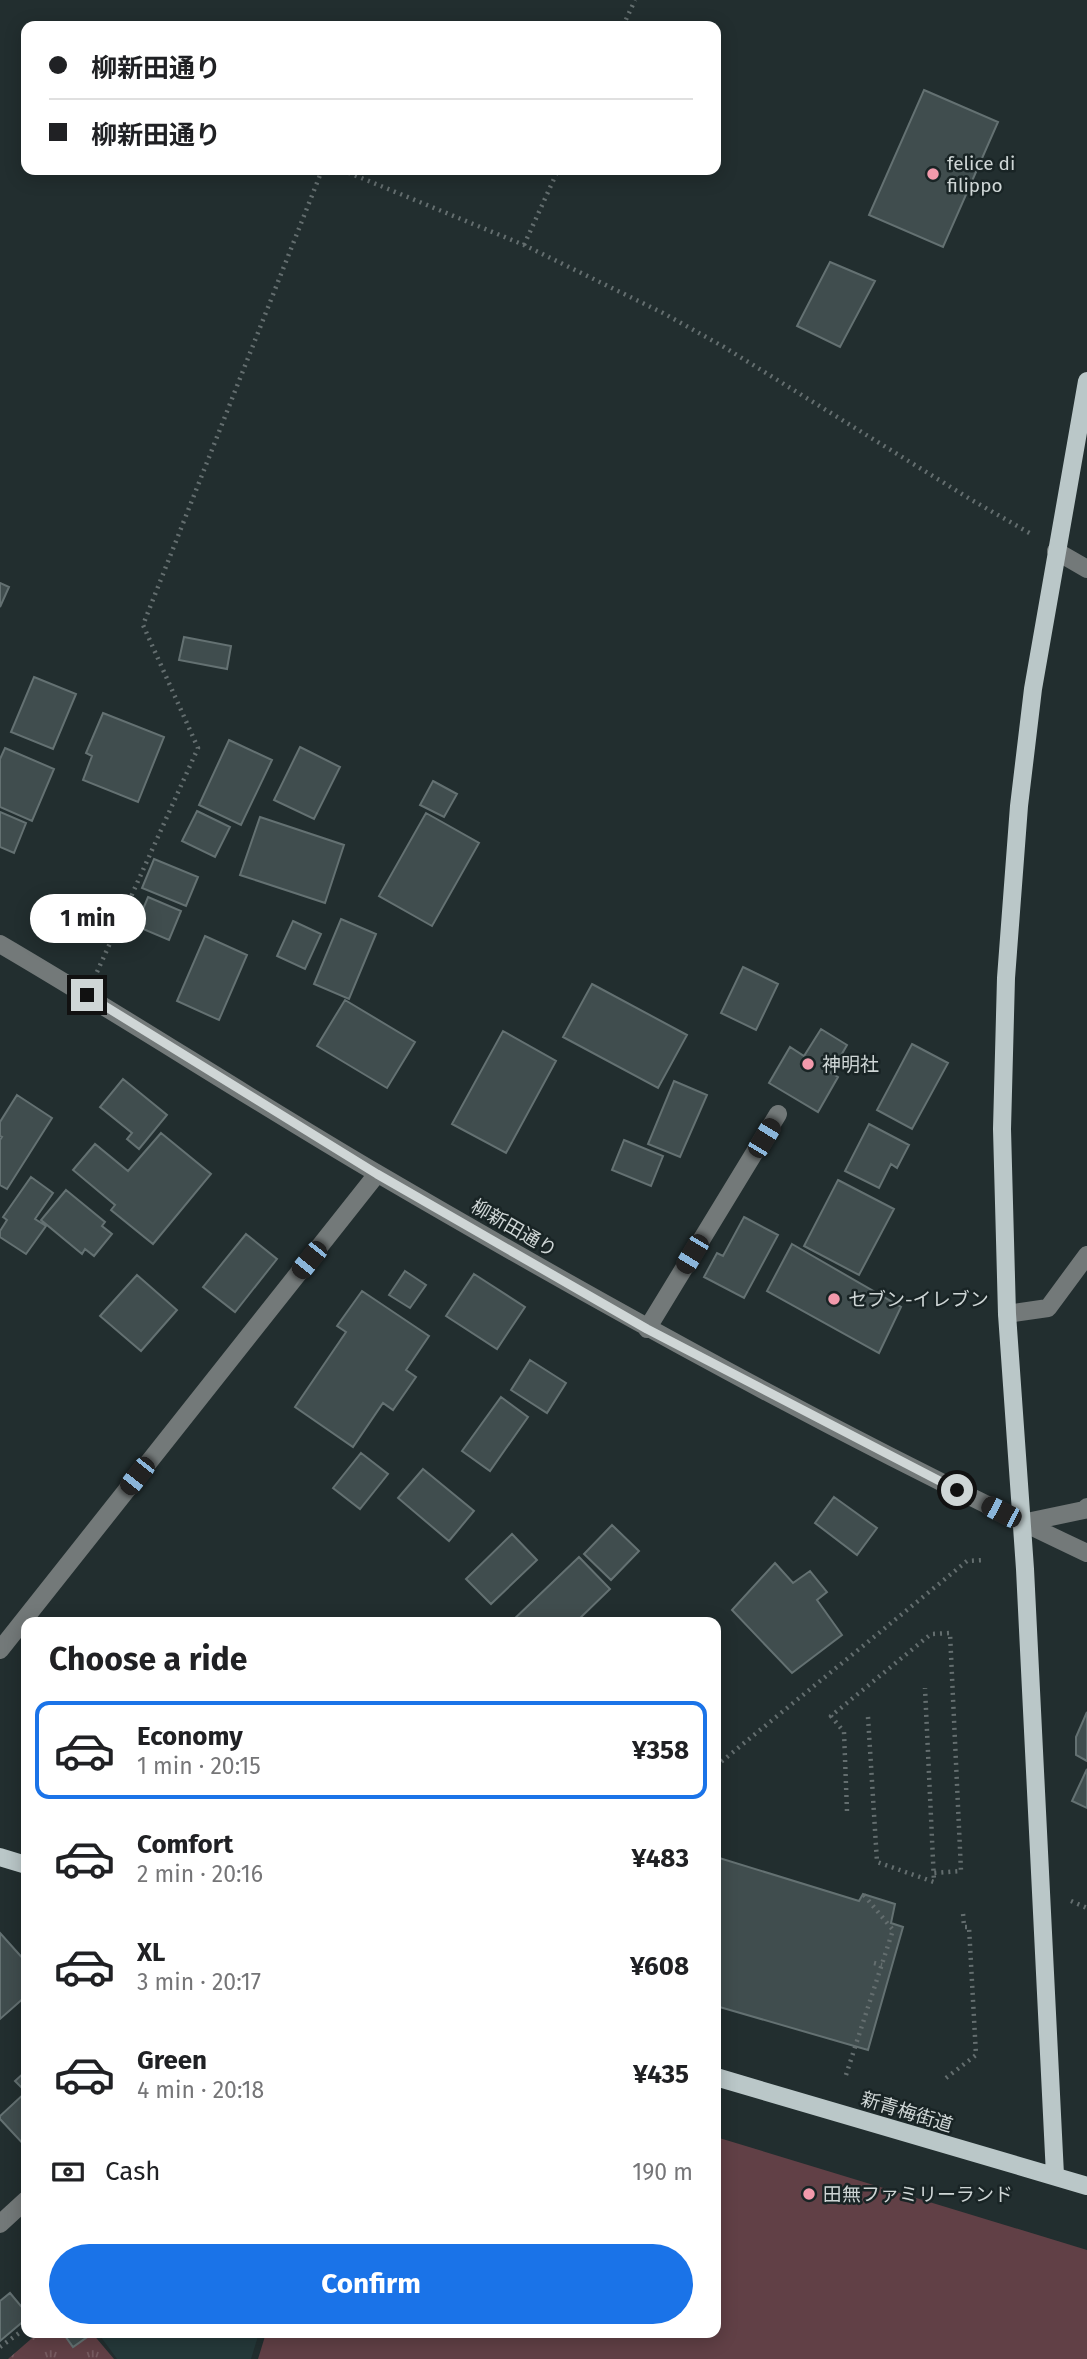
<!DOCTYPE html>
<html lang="en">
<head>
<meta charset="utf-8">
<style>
  :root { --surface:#fff; --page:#f6f6f6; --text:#202124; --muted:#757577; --line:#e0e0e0; --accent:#1a73e8 }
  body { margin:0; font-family:"Fira Sans","Noto Sans JP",sans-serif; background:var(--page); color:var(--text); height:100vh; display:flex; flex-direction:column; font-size:26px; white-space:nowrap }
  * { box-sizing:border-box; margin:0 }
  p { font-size:23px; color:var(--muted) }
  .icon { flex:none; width:38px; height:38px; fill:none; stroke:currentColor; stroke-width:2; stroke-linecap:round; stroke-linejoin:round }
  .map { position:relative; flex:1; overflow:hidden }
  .details { position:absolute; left:21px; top:1617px; width:700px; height:721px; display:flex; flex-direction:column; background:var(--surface); border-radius:14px; box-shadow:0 4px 18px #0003 }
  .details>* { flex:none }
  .top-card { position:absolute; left:21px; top:21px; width:700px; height:154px; border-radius:14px; box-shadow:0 4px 18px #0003; display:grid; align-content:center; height:154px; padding:0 28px; background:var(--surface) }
  .end { position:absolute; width:32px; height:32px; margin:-16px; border:9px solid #cfd6d6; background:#111; box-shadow:0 0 0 4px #111 }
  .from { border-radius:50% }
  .bubble { position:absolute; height:49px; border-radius:24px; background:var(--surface); box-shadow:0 4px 18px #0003; font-size:23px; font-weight:700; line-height:49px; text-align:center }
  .car { position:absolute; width:21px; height:42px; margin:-21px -10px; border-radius:9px; box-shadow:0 0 5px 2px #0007; background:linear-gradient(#222 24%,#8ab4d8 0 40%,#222 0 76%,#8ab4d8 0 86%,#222 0) }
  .top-card b { display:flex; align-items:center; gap:24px; height:66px; font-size:26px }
  .top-card b+b { border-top:2px solid var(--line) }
  .top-card i { width:18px; height:18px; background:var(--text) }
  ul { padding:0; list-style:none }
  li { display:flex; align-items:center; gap:21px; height:98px; margin:0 14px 10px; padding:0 14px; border:4px solid transparent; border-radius:14px }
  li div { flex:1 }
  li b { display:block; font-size:26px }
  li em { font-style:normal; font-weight:700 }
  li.active { border-color:var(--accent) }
  li>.icon { width:63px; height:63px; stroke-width:1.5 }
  h2 { padding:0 28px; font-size:32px; line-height:84px }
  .pay { display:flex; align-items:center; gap:18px; height:77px; padding:0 28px; font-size:26px }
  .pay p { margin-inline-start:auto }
  .action { display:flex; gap:14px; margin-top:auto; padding:14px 28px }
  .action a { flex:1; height:80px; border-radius:42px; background:var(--accent); color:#fff; font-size:28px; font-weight:700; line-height:80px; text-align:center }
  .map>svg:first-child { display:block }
  .built { fill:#25393a }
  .grass { fill:url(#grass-tufts) }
  .pitch { fill:#614046 }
  .building { fill:#404d4e; stroke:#647172; stroke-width:2 }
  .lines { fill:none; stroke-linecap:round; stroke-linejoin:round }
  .path { stroke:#646e6f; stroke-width:4.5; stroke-dasharray:2 5; stroke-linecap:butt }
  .minor { stroke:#737979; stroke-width:18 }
  .major { stroke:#bac7c8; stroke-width:18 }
  .route { stroke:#cfd6d6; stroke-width:9 }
  .poi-dot { fill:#f39aac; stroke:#192425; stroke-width:2.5 }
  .labels { text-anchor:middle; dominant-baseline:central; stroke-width:5; stroke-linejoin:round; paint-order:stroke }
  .poi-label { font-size:19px; fill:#cfd6d6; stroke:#192425; text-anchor:start }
  .street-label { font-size:19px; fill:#cfd6d6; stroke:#192425 }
</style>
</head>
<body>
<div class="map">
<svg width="1087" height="2359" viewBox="0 0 1087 2359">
  <defs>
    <pattern id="grass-tufts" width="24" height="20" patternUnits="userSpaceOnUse" patternTransform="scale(1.75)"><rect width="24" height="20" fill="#614046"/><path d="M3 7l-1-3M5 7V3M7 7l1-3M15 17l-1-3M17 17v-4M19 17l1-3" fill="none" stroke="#775b60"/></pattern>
  </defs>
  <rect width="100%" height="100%" fill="#222e2f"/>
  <!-- built -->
  <path class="built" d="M98,2333H259L251,2359H117Z"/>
  <!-- grass -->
  <path class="grass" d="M38,2333H92L114,2359H8Z"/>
  <!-- pitch -->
  <path class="pitch" d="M716,2137L1087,2250V2359H258L266,2333H716Z"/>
  <!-- building -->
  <path class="building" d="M924,90L998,122L943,247L869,215Z
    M830,262L875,281L840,347L797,326Z
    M0,583L9,587L0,607Z
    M184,637L231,646L227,669L179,660Z
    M34,677L76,694L53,749L11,732Z
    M103,713L164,737L138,802L83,780L92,756L86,753Z
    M229,740L272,760L241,825L199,805Z
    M300,747L340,767L314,819L274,800Z
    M5,748L54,769L32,821L0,807V759Z
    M433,781L457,794L444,817L420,805Z
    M197,811L230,827L215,857L182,841Z
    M0,812L26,823L14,853L0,847Z
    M426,813L479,843L432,926L379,896Z
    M260,817L344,845L325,903L240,875Z
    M154,859L198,877L186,906L142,888Z
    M148,897L181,911L169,940L136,926Z
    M341,919L376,934L349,999L314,984Z
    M293,921L321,934L305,969L277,956Z
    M205,936L247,955L219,1020L177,1001Z
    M743,967L778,984L756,1030L721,1013Z
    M592,984L687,1035L658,1088L563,1037Z
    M345,1000L415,1042L387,1088L317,1046Z
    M821,1029L847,1045L831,1073L838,1077L818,1112L769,1083L790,1047L804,1056Z
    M503,1031L556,1061L506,1153L452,1124Z
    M912,1044L948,1063L912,1129L877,1110Z
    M123,1079L167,1115L139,1149L127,1139L132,1133L100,1107Z
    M674,1081L707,1095L680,1157L648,1144Z
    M17,1095L52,1118L7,1189L0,1185V1140L2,1137L0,1136V1122Z
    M869,1124L909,1145L897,1168L891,1164L879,1188L845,1171Z
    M161,1133L211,1174L153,1244L111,1210L115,1205L73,1170L95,1144L128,1171Z
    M624,1140L663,1156L651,1186L612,1170Z
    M31,1177L53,1193L35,1219L46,1226L26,1254L0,1237V1231L7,1220L3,1217Z
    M838,1180L894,1209L859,1275L804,1246Z
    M66,1190L105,1222L102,1226L112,1234L94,1256L85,1249L82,1254L41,1220Z
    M744,1217L778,1235L744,1298L704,1277L717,1253L723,1256Z
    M246,1234L277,1259L235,1312L203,1287Z
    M792,1244L901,1307L879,1353L767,1291Z
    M405,1271L426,1285L410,1308L389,1295Z
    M474,1274L525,1307L497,1349L446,1316Z
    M137,1275L177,1310L141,1351L100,1316Z
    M362,1291L429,1336L406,1370L416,1377L393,1410L383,1403L353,1447L295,1407L346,1332L337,1326Z
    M530,1360L566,1383L547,1413L511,1390Z
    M501,1397L528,1417L490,1471L462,1451Z
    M361,1453L388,1474L360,1509L333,1488Z
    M423,1469L474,1511L449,1541L398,1498Z
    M834,1497L877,1528L857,1555L815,1523Z
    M612,1525L639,1551L611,1580L584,1554Z
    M512,1534L537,1560L491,1604L466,1579Z
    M579,1557L610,1589L576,1622H511Z
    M775,1563L793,1583L810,1571L827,1592L817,1600L842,1635L792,1673L732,1610Z
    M1087,1712V1761L1076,1755V1737Z
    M1087,1769V1808L1072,1801Z
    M716,1857L859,1901L863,1894L895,1904L891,1923L903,1927L868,2050L716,2006Z
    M0,1933L26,1962V1996L0,2019Z
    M26,2071V2147L0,2119V2116L26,2092L15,2081Z
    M10,2293L26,2312V2319L0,2341V2301Z
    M63,2333H88L90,2335L73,2347Z"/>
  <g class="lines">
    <!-- path -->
    <path class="path" d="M623,26L635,0
      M342,170L524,245L663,313L724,347L970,499L1033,535
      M524,245L558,170
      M97,972L198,748L143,625L322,170
      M868,1717L877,1862L934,1882L925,1688
      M716,1766L967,1561L985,1560
      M847,1811L844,1732L831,1716L931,1634L950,1633L961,1871L934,1873
      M1071,1901L1087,1908
      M874,1963L882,1965
      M846,2075L893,1930L863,1894
      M946,2078L976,2055L969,1927H964L963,1913
      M0,2347L26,2328"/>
    <!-- minor -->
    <path class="minor" d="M1056,551L1087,569
      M0,944C128,1019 252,1100 380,1175C611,1310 845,1439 1087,1553
      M1007,1314L1048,1308L1087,1255
      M647,1329L778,1114
      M1022,1523L1084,1510L1087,1507
      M0,1650L377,1174
      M0,2224L26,2200"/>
    <!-- major -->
    <path class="major" d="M0,1857L26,1865
      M716,2077L1087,2186
      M1055,2175L1025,1569L1007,1314L1002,1129L1006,978L1019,806L1033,689L1087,381"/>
  </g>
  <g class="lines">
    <!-- route -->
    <path class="route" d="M87,995L377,1174L647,1329L957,1490"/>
  </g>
  <!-- markers -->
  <g class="poi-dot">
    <circle cx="933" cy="174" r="7"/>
    <circle cx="808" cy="1064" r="7"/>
    <circle cx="834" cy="1299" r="7"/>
    <circle cx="809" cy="2194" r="7"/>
  </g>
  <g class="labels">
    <!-- poi labels -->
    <g class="poi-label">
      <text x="947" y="163">felice di<tspan x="947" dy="22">filippo</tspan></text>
      <text x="822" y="1064">神明社</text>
      <text x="848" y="1299">セブン-イレブン</text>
      <text x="823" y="2194">田無ファミリーランド</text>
    </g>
    <!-- street labels -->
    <g class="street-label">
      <text transform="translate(514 1228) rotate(30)">柳新田通り</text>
      <text transform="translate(907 2112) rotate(17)">新青梅街道</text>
    </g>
  </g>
</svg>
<i class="end from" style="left:957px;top:1490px"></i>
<i class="end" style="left:87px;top:995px"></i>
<div class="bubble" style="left:30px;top:894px;width:116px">1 min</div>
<i class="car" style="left:764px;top:1138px;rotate:31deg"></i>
<i class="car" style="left:692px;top:1254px;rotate:211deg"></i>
<i class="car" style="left:309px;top:1260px;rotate:219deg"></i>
<i class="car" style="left:137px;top:1476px;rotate:218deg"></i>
<i class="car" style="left:1001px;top:1512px;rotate:297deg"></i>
<div class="top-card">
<b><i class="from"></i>柳新田通り</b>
<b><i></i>柳新田通り</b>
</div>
<section class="details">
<h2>Choose a ride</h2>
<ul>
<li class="active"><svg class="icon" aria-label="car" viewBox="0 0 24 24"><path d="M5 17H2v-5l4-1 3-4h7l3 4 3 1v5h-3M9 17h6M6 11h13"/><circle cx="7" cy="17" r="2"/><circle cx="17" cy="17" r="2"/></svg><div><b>Economy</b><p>1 min · 20:15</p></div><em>¥358</em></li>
<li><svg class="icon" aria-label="car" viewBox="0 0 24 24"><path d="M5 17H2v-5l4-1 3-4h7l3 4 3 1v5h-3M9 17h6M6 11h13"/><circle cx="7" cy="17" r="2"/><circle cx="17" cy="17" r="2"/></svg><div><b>Comfort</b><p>2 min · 20:16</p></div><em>¥483</em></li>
<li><svg class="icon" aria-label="car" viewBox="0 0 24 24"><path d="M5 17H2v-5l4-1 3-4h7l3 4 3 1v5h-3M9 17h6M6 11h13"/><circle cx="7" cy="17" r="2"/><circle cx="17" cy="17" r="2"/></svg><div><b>XL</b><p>3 min · 20:17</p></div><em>¥608</em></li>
<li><svg class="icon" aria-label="car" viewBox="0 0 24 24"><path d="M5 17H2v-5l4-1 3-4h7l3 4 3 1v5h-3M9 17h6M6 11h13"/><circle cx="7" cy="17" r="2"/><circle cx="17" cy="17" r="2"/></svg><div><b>Green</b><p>4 min · 20:18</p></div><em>¥435</em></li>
</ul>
<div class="pay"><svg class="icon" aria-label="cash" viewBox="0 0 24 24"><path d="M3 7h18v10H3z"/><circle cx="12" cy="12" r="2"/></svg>Cash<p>190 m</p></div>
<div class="action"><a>Confirm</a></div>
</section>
</div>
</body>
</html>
